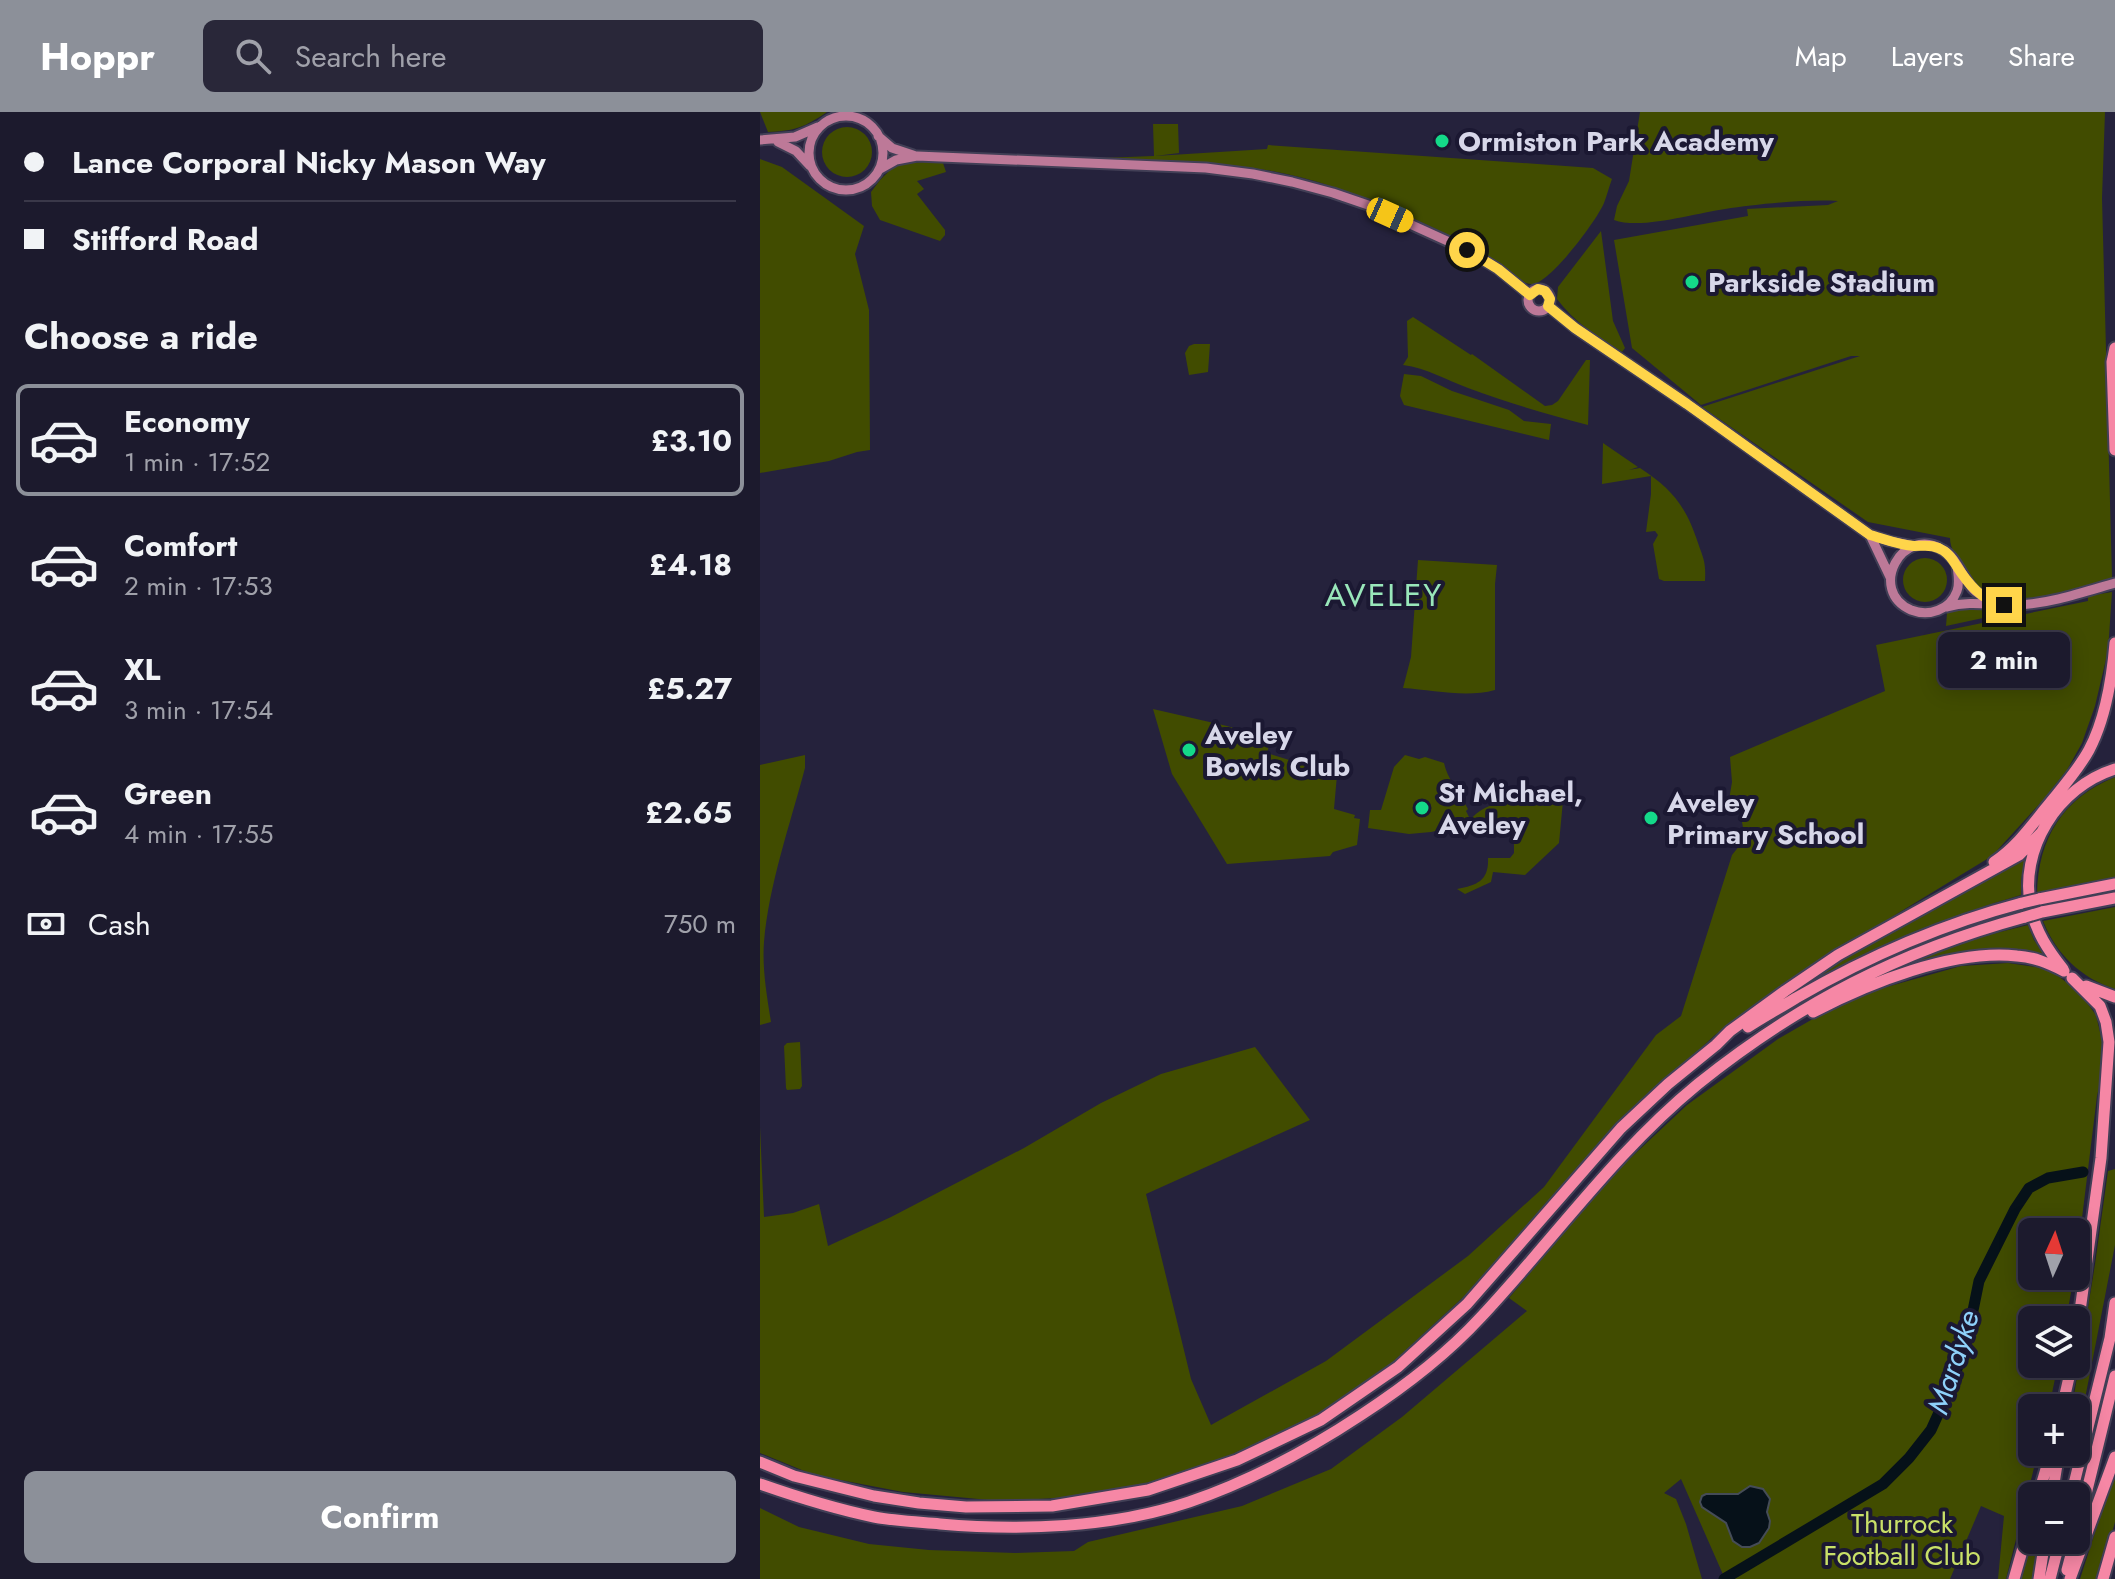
<!DOCTYPE html>
<html lang="en">
<head>
<meta charset="utf-8">
<style>
  :root { --surface:#1c1a2d; --page:#292739; --text:#f1f3f6; --muted:#a0a1aa; --line:#3a3849; --accent:#8c9099 }
  body { margin:0; font-family:Jost,sans-serif; background:var(--page); color:var(--text); height:100vh; display:flex; flex-direction:column; font-size:30px; white-space:nowrap }
  * { box-sizing:border-box; margin:0 }
  p { font-size:26px; color:var(--muted) }
  .icon { flex:none; width:44px; height:44px; fill:none; stroke:currentColor; stroke-width:2; stroke-linecap:round; stroke-linejoin:round }
  .map { position:relative; flex:1; overflow:hidden }
  .panel { display:flex; flex-direction:column; background:var(--surface); width:760px }
  .panel>* { flex:none }
  .guide { display:grid; align-content:center; height:176px; padding:0 24px; background:var(--surface) }
  .needle { width:52px; rotate:3deg }
  .tools { position:absolute; left:1258px; top:1106px; display:grid; gap:16px }
  .tools a { display:grid; place-items:center; width:72px; height:72px; border-radius:12px; background:var(--surface); box-shadow:0 4px 20px #0003,0 0 0 2px var(--line); font-size:40px }
  .end { position:absolute; width:36px; height:36px; margin:-18px; border:10px solid #ffd54a; background:#111; box-shadow:0 0 0 4px #111 }
  .from { border-radius:50% }
  .bubble { position:absolute; height:56px; border-radius:12px; background:var(--surface); box-shadow:0 4px 20px #0003,0 0 0 2px var(--line); font-size:26px; font-weight:700; line-height:56px; text-align:center }
  .car { position:absolute; width:24px; height:48px; margin:-24px -12px; border-radius:10px; box-shadow:0 0 6px 2px #0007; background:linear-gradient(#f5c518 24%,#345 0 40%,#f5c518 0 76%,#345 0 86%,#f5c518 0) }
  .guide b { display:flex; align-items:center; gap:28px; height:76px; font-size:30px }
  .guide b+b { border-top:2px solid var(--line) }
  .guide i { width:20px; height:20px; background:var(--text) }
  ul { padding:0; list-style:none }
  li { display:flex; align-items:center; gap:24px; height:112px; margin:0 16px 12px; padding:0 8px; border:4px solid transparent; border-radius:12px }
  li div { flex:1 }
  li b { display:block; font-size:30px }
  li em { font-style:normal; font-weight:700 }
  li.active { border-color:var(--accent) }
  li>.icon { width:72px; height:72px; stroke-width:1.5 }
  h2 { padding:0 24px; font-size:36px; line-height:96px }
  .pay { display:flex; align-items:center; gap:20px; height:88px; padding:0 24px; font-size:30px }
  .pay p { margin-inline-start:auto }
  .button { display:flex; gap:16px; margin-top:auto; padding:16px 24px }
  .button a { flex:1; height:92px; border-radius:12px; background:var(--accent); color:#fff; font-size:32px; font-weight:700; line-height:92px; text-align:center }
  header { display:flex; align-items:center; gap:48px; box-sizing:border-box; height:112px; padding:0 40px; background:var(--accent); color:#fff }
  header strong { font-size:38px }
  nav { display:flex; gap:44px; margin-inline-start:auto; font-size:28px }
  .search { width:560px; height:72px; background:var(--page); display:flex; align-items:center; gap:20px; box-sizing:border-box; padding:0 28px; border-radius:12px; color:var(--muted); font-size:30px }
  main { display:flex; flex:1; min-height:0 }
  .map>svg:first-child { display:block }
  .green { fill:#414c00 }
  .water { fill:#061119; stroke:#454c57; stroke-width:2 }
  .lines { fill:none; stroke-linecap:round; stroke-linejoin:round }
  .river { stroke:#061119; stroke-width:11 }
  .major-casing { stroke:#423f56; stroke-width:13 }
  .highway-casing { stroke:#423f56; stroke-width:15 }
  .major { stroke:#bd7998; stroke-width:9 }
  .highway { stroke:#f687a5; stroke-width:11 }
  .highway-bridge-casing { stroke:#423f56; stroke-width:15; stroke-linecap:butt }
  .highway-bridge { stroke:#f687a5; stroke-width:11 }
  .route { stroke:#ffd54a; stroke-width:10 }
  .poi-dot { fill:#14d989; stroke:#1b1832; stroke-width:3 }
  .labels { text-anchor:middle; dominant-baseline:central; stroke-width:8; stroke-linejoin:round; paint-order:stroke }
  .poi-label { font-size:28px; font-weight:bold; fill:#d7d7e9; stroke:#1b1832; text-anchor:start }
  .park-label { font-size:28px; fill:#c9e068; stroke:#1b1832 }
  .water-label { font-size:30px; font-style:italic; fill:#8ed1fa; stroke:#1b1832 }
  .quarter-label { font-size:32px; letter-spacing:2px; fill:#99e7ba; stroke:#1b1832 }
</style>
</head>
<body>
<header>
<strong>Hoppr</strong>
<div class="search"><svg class="icon" aria-label="search" viewBox="0 0 24 24"><circle cx="10" cy="10" r="6"/><path d="M15 15l6 6"/></svg>Search here</div>
<nav><a>Map</a><a>Layers</a><a>Share</a></nav>
</header>
<main>
<section class="panel">
<div class="guide">
<b><i class="from"></i>Lance Corporal Nicky Mason Way</b>
<b><i></i>Stifford Road</b>
</div>
<h2>Choose a ride</h2>
<ul>
<li class="active"><svg class="icon" aria-label="car" viewBox="0 0 24 24"><path d="M5 17H2v-5l4-1 3-4h7l3 4 3 1v5h-3M9 17h6M6 11h13"/><circle cx="7" cy="17" r="2"/><circle cx="17" cy="17" r="2"/></svg><div><b>Economy</b><p>1 min · 17:52</p></div><em>£3.10</em></li>
<li><svg class="icon" aria-label="car" viewBox="0 0 24 24"><path d="M5 17H2v-5l4-1 3-4h7l3 4 3 1v5h-3M9 17h6M6 11h13"/><circle cx="7" cy="17" r="2"/><circle cx="17" cy="17" r="2"/></svg><div><b>Comfort</b><p>2 min · 17:53</p></div><em>£4.18</em></li>
<li><svg class="icon" aria-label="car" viewBox="0 0 24 24"><path d="M5 17H2v-5l4-1 3-4h7l3 4 3 1v5h-3M9 17h6M6 11h13"/><circle cx="7" cy="17" r="2"/><circle cx="17" cy="17" r="2"/></svg><div><b>XL</b><p>3 min · 17:54</p></div><em>£5.27</em></li>
<li><svg class="icon" aria-label="car" viewBox="0 0 24 24"><path d="M5 17H2v-5l4-1 3-4h7l3 4 3 1v5h-3M9 17h6M6 11h13"/><circle cx="7" cy="17" r="2"/><circle cx="17" cy="17" r="2"/></svg><div><b>Green</b><p>4 min · 17:55</p></div><em>£2.65</em></li>
</ul>
<div class="pay"><svg class="icon" aria-label="cash" viewBox="0 0 24 24"><path d="M3 7h18v10H3z"/><circle cx="12" cy="12" r="2"/></svg>Cash<p>750 m</p></div>
<div class="button"><a>Confirm</a></div>
</section>
<div class="map">
<svg width="1355" height="1467" viewBox="0 0 1355 1467">
  <rect width="100%" height="100%" fill="#25223c"/>
  <!-- green -->
  <path class="green" d="M0,0H67C45,15 35,19 8,20Z
    M880,0H1345L1342,86L1352,466L1328,473V475C1304,480 1256,496 1233,486C1219,480 1210,468 1203,455C1197,446 1190,437 1190,426L1108,410L942,295L1100,244H1091L941,293L872,236L854,128L988,104L987,97L1068,93L1078,89C1047,87 997,92 965,97C936,101 881,118 854,108L857,94L869,69Z
    M393,12H418L419,41L395,44L507,37L508,33L833,56L852,67C849,75 847,83 844,91C837,108 791,170 773,172C761,173 748,156 738,150C705,130 669,113 634,98C595,81 554,67 512,59C456,49 398,49 341,46L394,44Z
    M62 40a25 25 0 1 1 50 0a25 25 0 1 1-50 0Z
    M0,47L22,55L104,114L95,142L109,198L110,338L97,340L69,349L0,361Z
    M182,48L186,60L157,69L164,77L157,82L185,118V123L180,129L120,108L112,94L111,80L120,68L135,53Z
    M841,119L853,209L865,236L862,240C838,225 814,210 797,187L798,175Z
    M653,205L711,243L712,242L785,294L792,293L798,289L826,248H830L828,313C787,302 748,291 708,276C686,268 667,256 643,253L648,245L647,209Z
    M434,232H450L448,260L429,263L425,241L429,234Z
    M644,262L661,264L692,279L749,298L764,309L791,312L789,328L644,293L640,284Z
    M843,331L878,355L869,358L880,356C912,377 926,394 938,431C944,448 946,451 945,469H904L899,467L893,432L898,423L895,419L886,420L891,382V364L842,372Z
    M1143 468a22 22 0 1 1 44 0a22 22 0 1 1-44 0Z
    M658,448L737,453L735,472V578C706,586 673,578 643,576L651,545Z
    M1352,480L1348,539L1335,594L1322,631L1307,658L1284,687L1232,744L1053,853L955,923L843,1027L711,1178L620,1262L548,1308L486,1339L410,1365L363,1377L315,1385L240,1389L143,1380L54,1363L0,1341V1015L4,1105L33,1101L59,1092L68,1134L131,1105L264,1036L341,991L401,962L495,935L550,1008L386,1082L431,1267L451,1313L566,1249L708,1144L784,1075L896,923L921,904L972,743C987,726 985,718 978,697L968,694L972,670L970,645L1125,579L1116,533L1328,489V484Z
    M1202,494L1260,497V498L1186,514L1187,501Z
    M393,597L467,614L511,627L507,641L577,663L574,697L595,703L594,706L600,707L597,733L573,740L570,744L467,752L412,662Z
    M45,643V656C30,713 9,772 4,830C2,857 7,884 11,910L0,913V653Z
    M645,643L659,647L665,645L684,651C687,666 700,682 708,697L706,699L712,711L671,720L649,722L608,716L610,698H621L634,655Z
    M1355,665V767L1277,782C1278,726 1303,686 1355,665Z
    M783,688L803,689L799,731L765,763L733,760L731,770L705,782L697,777C718,773 729,768 728,746H750L754,741V732L746,707L718,711L711,707C728,687 759,688 783,688Z
    M1266,745L1261,768V783C1188,804 1120,833 1053,868L1089,844Z
    M1355,795V877C1321,866 1296,842 1283,809Z
    M1268,813L1274,828L1285,844C1227,826 1161,849 1107,869L1176,839L1216,826Z
    M1248,851L1289,857L1319,880L1336,903L1346,946L1337,984L1316,1155V1120H1272V1164H1314L1306,1208H1272V1252H1298L1289,1296H1272V1340H1278L1246,1467H1238L1244,1404L1221,1394L1190,1467H965L921,1367L904,1381L916,1387L926,1412L942,1467H0V1396L39,1415L109,1432L169,1438L255,1441L314,1439L328,1430L482,1394L571,1357L642,1305L767,1199L749,1186L848,1067L927,993L1018,927L1091,885L1201,854Z
    M40,930L42,974L40,977L27,978L26,976L24,934L27,931Z
    M1355,1057V1133L1322,1302L1316,1325V1296H1312L1335,1152L1348,1059Z
    M1355,1358V1410L1339,1467H1320Z
    M1272,1422V1428H1280L1274,1467H1260Z"/>
  <!-- water -->
  <path class="water" d="M990,1374L1003,1377L1010,1387L1007,1400L1010,1409L1009,1416L999,1431L990,1435H982L973,1429L966,1411L942,1395L940,1390L942,1384L946,1382H978Z"/>
  <g class="lines">
    <!-- river -->
    <path class="river" d="M964,1467L1123,1372L1149,1346L1171,1318L1191,1274L1207,1228L1219,1169L1255,1097L1269,1076L1288,1066L1323,1060"/>
    <!-- major casing -->
    <g class="major-casing">
      <path id="major" d="M49 41a37 37 0 1 1 74 0a37 37 0 1 1-74 0Z
        M118,24L132,36L153,43
        M0,28L35,25L58,15
        M18,30L36,39L50,54
        M120,57L136,48L157,44L446,56L493,62L532,70L573,81L608,93L707,138L738,157L770,183
        M768 188a11 11 0 1 1 22 0a11 11 0 1 1-22 0Z
        M788,194L815,216L927,292L1110,423L1129,429L1154,434
        M1110,423L1130,465
        M1197,454C1198,463 1200,471 1197,479C1190,498 1169,505 1151,498C1107,479 1142,412 1183,438C1197,446 1202,465 1213,477C1219,483 1227,487 1234,491
        M1187,495C1211,488 1232,494 1256,493C1289,492 1324,480 1355,471"/>
    </g>
    <!-- highway casing -->
    <g class="highway-casing">
      <path id="highway" d="M1355,236L1352,250L1355,338
        M1234,750C1255,736 1269,717 1285,697C1300,678 1317,660 1329,638C1346,606 1352,567 1355,531
        M1279,787L1355,772
        M1282,800L1355,786
        M1303,857C1288,838 1276,820 1271,797C1258,737 1298,675 1355,657
        M1312,866L1340,894L1346,910L1349,930L1341,1046L1316,1228
        M1326,874L1355,885
        M1053,900C1109,871 1193,837 1257,844C1274,845 1288,851 1304,859
        M988,915C1003,905 1020,896 1036,886C1107,845 1182,812 1262,791
        M1302,1296L1312,1252
        M0,1350L34,1364L114,1384L159,1391L206,1395L292,1394L388,1378L477,1348L561,1308L638,1255L707,1192L861,1016L908,972L956,933L970,919L1025,879L1078,843L1259,743L1281,721
        M0,1372C37,1385 75,1397 114,1405C135,1409 158,1410 180,1412C260,1419 352,1416 429,1390C490,1369 548,1338 601,1303C644,1275 686,1243 721,1205C794,1127 855,1040 938,972C1039,891 1140,839 1265,805
        M1278,1384L1291,1340
        M1292,1384L1299,1340
        M1311,1384L1350,1226L1355,1191
        M1316,1423L1355,1264
        M1307,1458L1315,1428
        M1254,1467L1272,1404
        M1279,1467L1285,1428
        M1290,1467L1300,1428
        M1310,1467L1355,1345
        M1343,1467L1355,1425"/>
    </g>
    <!-- major -->
    <use href="#major" class="major"/>
    <!-- highway -->
    <use href="#highway" class="highway"/>
    <!-- highway-bridge casing -->
    <g class="highway-bridge-casing">
      <path id="highway-bridge" d="M1262,791L1279,787
        M1265,805L1282,800"/>
    </g>
    <!-- highway-bridge -->
    <use href="#highway-bridge" class="highway-bridge"/>
  </g>
  <g class="lines">
    <!-- route -->
    <path class="route" d="M707,138L738,157L770,183L778,177L785,179L790,187L788,194L815,216L927,292L1110,423C1124,427 1139,433 1154,434C1166,434 1174,432 1184,439C1190,443 1193,448 1196,453C1208,472 1222,489 1244,493"/>
  </g>
  <!-- markers -->
  <g class="poi-dot">
    <circle cx="682" cy="29" r="8"/>
    <circle cx="932" cy="170" r="8"/>
    <circle cx="429" cy="638" r="8"/>
    <circle cx="662" cy="696" r="8"/>
    <circle cx="891" cy="706" r="8"/>
  </g>
  <g class="labels">
    <!-- poi labels -->
    <g class="poi-label">
      <text x="698" y="29">Ormiston Park Academy</text>
      <text x="948" y="170">Parkside Stadium</text>
      <text x="445" y="622">Aveley<tspan x="445" dy="32">Bowls Club</tspan></text>
      <text x="678" y="680">St Michael,<tspan x="678" dy="32">Aveley</tspan></text>
      <text x="907" y="690">Aveley<tspan x="907" dy="32">Primary School</tspan></text>
    </g>
    <!-- park labels -->
    <g class="park-label">
      <text x="1142" y="1411">Thurrock<tspan x="1142" dy="32">Football Club</tspan></text>
    </g>
    <!-- water labels -->
    <g class="water-label">
      <text transform="translate(1193 1250) rotate(-72)">Mardyke</text>
    </g>
    <!-- quarter labels -->
    <g class="quarter-label">
      <text x="624" y="483">AVELEY</text>
    </g>
  </g>
</svg>
<div class="tools">
<a><svg class="needle" viewBox="-14 -14 28 28"><path d="M0-13l5 13h-10z" fill="#e53935"/><path d="M0 13l5-13h-10z" fill="#a0a1aa"/></svg></a>
<a><svg class="icon" aria-label="layers" viewBox="0 0 24 24"><path d="M12 4l9 5-9 5-9-5zM3 14l9 5 9-5"/></svg></a>
<a>+</a>
<a>−</a>
</div>
<i class="end from" style="left:707px;top:138px"></i>
<i class="end" style="left:1244px;top:493px"></i>
<div class="bubble" style="left:1178px;top:520px;width:132px">2 min</div>
<i class="car" style="left:630px;top:103px;rotate:114deg"></i>
</div>
</main>
</body>
</html>
